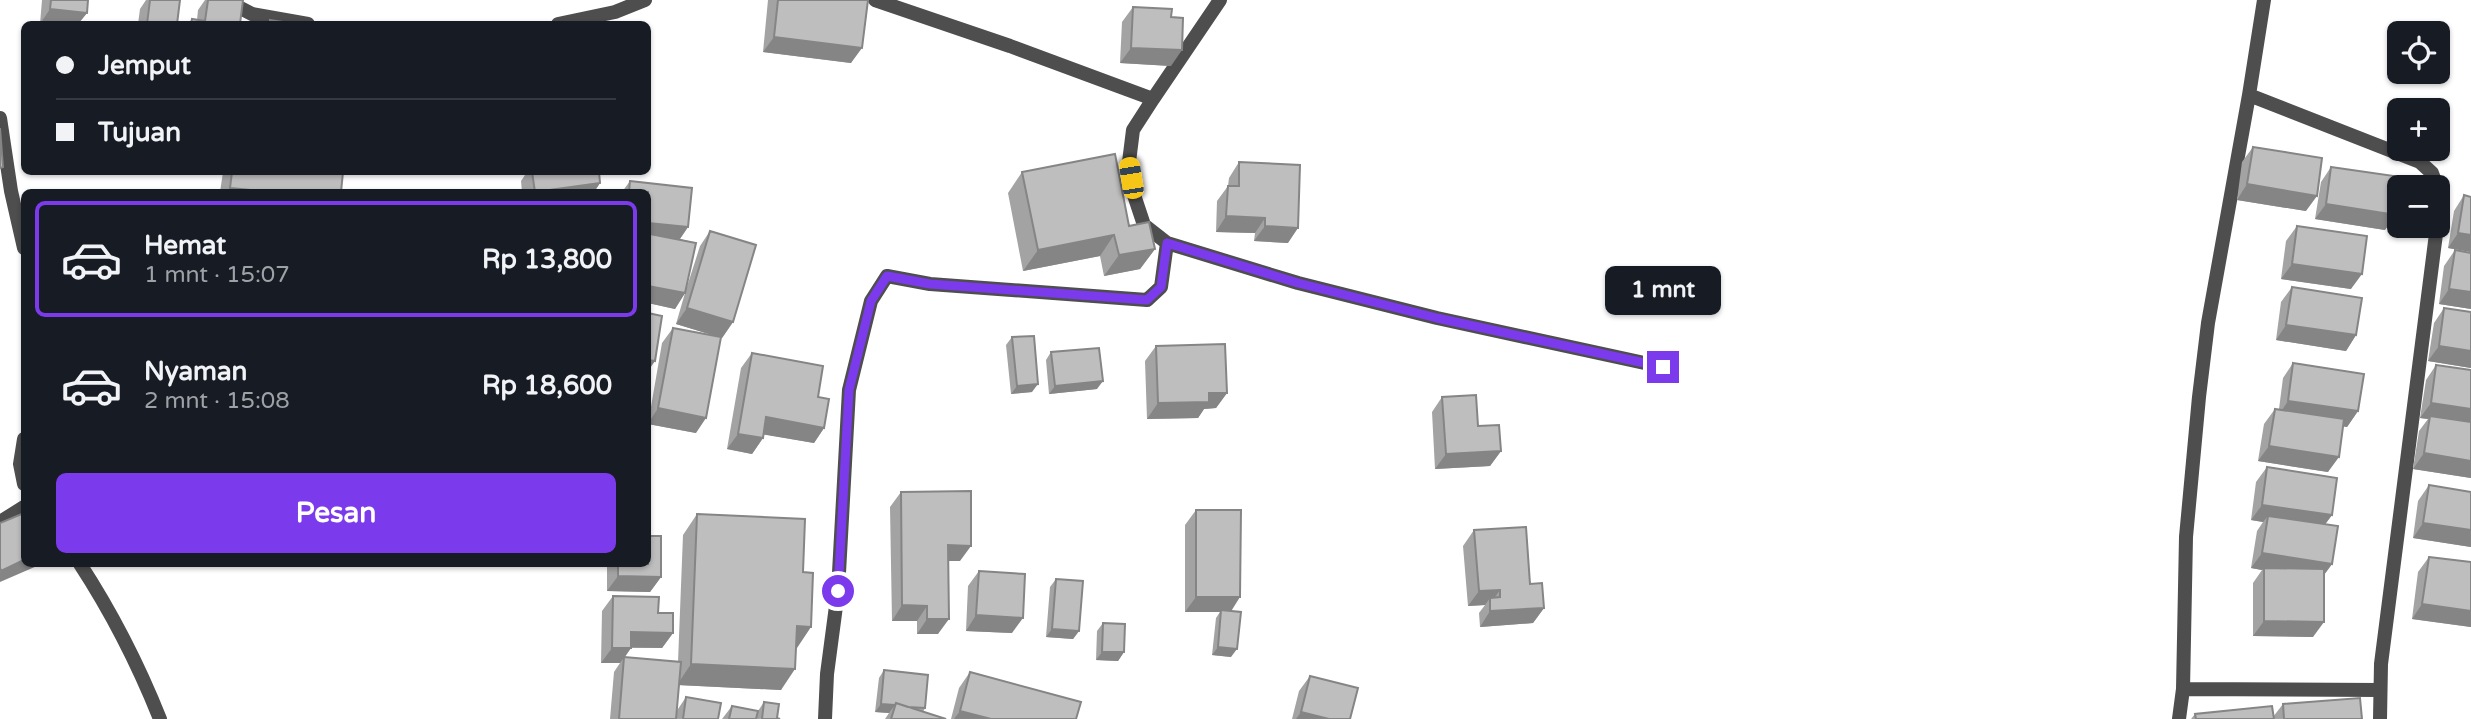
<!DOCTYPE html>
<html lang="id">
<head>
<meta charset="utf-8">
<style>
  :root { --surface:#171b24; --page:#242831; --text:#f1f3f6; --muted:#9ea1a6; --line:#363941; --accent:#7c3aed }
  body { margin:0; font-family:"Varela Round",sans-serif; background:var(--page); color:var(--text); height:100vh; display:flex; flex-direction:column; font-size:26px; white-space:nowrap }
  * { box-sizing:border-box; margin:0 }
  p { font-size:23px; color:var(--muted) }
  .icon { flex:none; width:38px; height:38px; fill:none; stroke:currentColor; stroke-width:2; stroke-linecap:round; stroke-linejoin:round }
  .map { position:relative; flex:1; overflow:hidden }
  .drawer { position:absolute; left:21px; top:189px; width:630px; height:378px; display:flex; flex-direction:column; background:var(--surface); border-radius:10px; box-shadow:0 2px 5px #0004 }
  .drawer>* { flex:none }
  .guide { position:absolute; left:21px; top:21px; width:630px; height:154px; border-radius:10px; box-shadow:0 2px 5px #0004; display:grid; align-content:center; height:154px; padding:0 35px; background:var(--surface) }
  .fabs { position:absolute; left:2387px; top:21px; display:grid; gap:14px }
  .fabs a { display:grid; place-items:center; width:63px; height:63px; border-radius:10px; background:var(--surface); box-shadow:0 2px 5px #0004; font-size:35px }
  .end { position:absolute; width:32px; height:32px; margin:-16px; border:9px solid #7c3aed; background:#fff; box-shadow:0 0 0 4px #fff }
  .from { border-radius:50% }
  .bubble { position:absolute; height:49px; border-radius:10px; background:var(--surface); box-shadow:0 2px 5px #0004; font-size:23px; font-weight:700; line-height:49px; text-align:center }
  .car { position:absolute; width:21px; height:42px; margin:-21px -10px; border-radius:9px; box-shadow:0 0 5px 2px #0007; background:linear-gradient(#f5c518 24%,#345 0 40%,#f5c518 0 76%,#345 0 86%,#f5c518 0) }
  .guide b { display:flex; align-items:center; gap:24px; height:66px; font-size:26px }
  .guide b+b { border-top:2px solid var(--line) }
  .guide i { width:18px; height:18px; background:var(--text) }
  ul { padding:12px 0 0; list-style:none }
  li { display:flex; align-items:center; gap:21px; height:116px; margin:0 14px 10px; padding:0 21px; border:4px solid transparent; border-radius:10px }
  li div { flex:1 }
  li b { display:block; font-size:26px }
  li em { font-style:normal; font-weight:700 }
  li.selected { border-color:var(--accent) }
  li>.icon { width:63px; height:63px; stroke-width:1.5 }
  .cta { display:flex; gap:14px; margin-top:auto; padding:14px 35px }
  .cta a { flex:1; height:80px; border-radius:10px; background:var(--accent); color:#fff; font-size:28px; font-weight:700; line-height:80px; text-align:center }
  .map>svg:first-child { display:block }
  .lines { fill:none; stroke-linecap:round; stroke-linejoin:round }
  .minor { stroke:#4e4e4e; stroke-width:14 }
  .wall { fill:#a3a3a3 }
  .shaded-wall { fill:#858585 }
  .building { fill:#bebebe; stroke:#858585; stroke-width:2 }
  .route { stroke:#7c3aed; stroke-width:9 }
</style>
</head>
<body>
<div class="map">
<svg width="2471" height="719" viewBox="0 0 2471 719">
  <rect width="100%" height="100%" fill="#fff"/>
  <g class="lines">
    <!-- minor -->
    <path class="minor" d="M225,0L252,14L308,24
      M875,0L1010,46L1153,99L1220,0
      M2264,0L2249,95L2420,162L2432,173L2437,187
      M558,24L615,12L645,0
      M1153,99L1133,130L1129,162L1134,195L1144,225L1167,243L1298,283L1437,318L1663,367
      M0,118L11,191L24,248
      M2438,191V219
      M24,439L20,464L24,484
      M0,522L24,507
      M80,564C112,613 138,664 160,719
      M2183,689L2186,537L2199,397L2208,323L2249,95
      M825,719L827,674L838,591L849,390L871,301L887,276L930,284L1147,300L1161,287L1167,243
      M2179,719L2183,689L2380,690
      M2380,719L2381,664L2437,226"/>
  </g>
  <!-- wall -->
  <path class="wall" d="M42,0H88L87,13L78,24H40Z
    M146,0H180L177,24H138L140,9Z
    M205,0H240V24H188L192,19L197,20L198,10Z
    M768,0H868L851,63L763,52Z
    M1133,7L1171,66L1120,63L1122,22Z
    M2253,147L2306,211L2237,200L2242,162Z
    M1239,162L1288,243L1254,241L1255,233L1216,232L1217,201L1228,186L1229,178Z
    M2331,167L2385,230L2315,219L2321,182Z
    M223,172H343L341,192H220Z
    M527,172H599L600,183L594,192H522L521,181Z
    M1022,172L1129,226L1155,249L1140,269L1104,276L1100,256L1023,271L1008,193Z
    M630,181L692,188L688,227L680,239L696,243L685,293L700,246L710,231L756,245L733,322L722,338L676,324L685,293L675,309L648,303V192H622Z
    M2464,195L2471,197V252L2448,248L2454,211Z
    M2297,226L2351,289L2281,279L2286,241Z
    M2455,250L2471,253V309L2439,304L2444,266Z
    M2292,287L2356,335L2346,351L2276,340L2281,302Z
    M2444,308L2471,312V368L2428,361L2434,323Z
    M673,328L696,433L648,424L662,343Z
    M1012,337L1032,392L1011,394L1006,345Z
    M1156,346L1227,393L1216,408L1204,409L1198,418L1147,419L1145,361Z
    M1051,352L1097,389L1049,394L1046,360Z
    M752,353L818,397L824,428L814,443L763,434V438L752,454L727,449L741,368Z
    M2293,363L2358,411L2347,427L2343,426L2328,472L2258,461L2264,424L2275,409H2279L2283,378Z
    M2436,365L2471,370V478L2413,469L2419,431L2428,419L2420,418L2426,380Z
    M1442,397L1478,426L1501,451L1490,466L1435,469L1432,412Z
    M2267,467L2332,515L2325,524L2332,564L2324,575L2313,637L2253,636V583L2262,570L2251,568L2257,531L2263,522L2251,520L2256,482Z
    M2429,485L2471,492V547L2413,538L2418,501Z
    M901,492L960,561H948L938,634H917V621H892L890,507Z
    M1196,510L1231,611V657L1212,655L1216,618L1220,612H1185V525Z
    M697,514L796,648L781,690L679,685L676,712L686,697L718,719H610L614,672L620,663H601L602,611L613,596L658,613L673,633L662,648H631L625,657L678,662L683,535Z
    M1474,530L1530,584L1544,608L1533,623L1480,627L1479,613L1485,605L1468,606L1463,546Z
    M2429,557L2471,562V627L2412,619L2418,572Z
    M607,564H648L661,577L650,592L607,591Z
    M979,571L1012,633L966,631L968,586Z
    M1056,579L1079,631L1073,639L1046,637L1050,587Z
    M1103,623L1124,652L1118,661L1096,660L1097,631Z
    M884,670L925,708L923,712L946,719H885L889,713L875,712L879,678Z
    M970,672L1076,719H951L959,688Z
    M1310,676L1350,719H1292L1299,691Z
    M764,702L777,718L780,719H722L732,706L758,711Z
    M2283,704L2362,719H2191L2195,714L2273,717Z"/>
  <!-- shaded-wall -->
  <path class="shaded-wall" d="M50,9L87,13L78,24H40Z
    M774,37L862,48L851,63L763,52Z
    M1131,48L1182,50L1171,66L1120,63Z
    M600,183L594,192H535Z
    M2247,184L2317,196L2306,211L2237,200Z
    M230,188L272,192H227Z
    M2326,204L2396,215L2385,230L2315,219Z
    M1226,216L1265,218L1255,233L1216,232Z
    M648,223L688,227L677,243L650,234L648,237Z
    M1265,226L1298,228L1288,243L1254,241Z
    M2458,233L2471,235V252L2448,248Z
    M1114,235L1100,256L1023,271L1038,250Z
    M1155,249L1140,269L1104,276L1119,255Z
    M2292,264L2362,274L2351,289L2281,279Z
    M648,286L685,293L675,309L648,303Z
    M2449,289L2471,292V309L2439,304Z
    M687,308L733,322L722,338L676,324Z
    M2286,325L2356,335L2346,351L2276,340Z
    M2439,346L2471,351V368L2428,361Z
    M648,360L655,361L648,371Z
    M1103,381L1097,389L1049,394L1055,386Z
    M1038,384L1032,392L1011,394L1017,386Z
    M1209,393H1227L1216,408L1204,409L1198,418L1147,419L1158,403Z
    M2288,401L2358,411L2347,427L2278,416Z
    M2431,403L2471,409V426L2430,416L2428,419L2420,418Z
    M658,408L706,418L696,433L648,424Z
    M766,417L824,428L814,443L755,433Z
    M738,434L763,438L752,454L727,449Z
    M2269,446L2339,457L2328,472L2258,461Z
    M1501,451L1490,466L1435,469L1446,454Z
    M2424,453L2471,461V478L2413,469Z
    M2262,505L2332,515L2321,530L2268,516L2263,522L2251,520Z
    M2423,523L2471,530V547L2413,538Z
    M948,545L971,546L960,561H937Z
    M2262,553L2332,564L2321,579L2264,568L2262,570L2251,568Z
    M24,560V564H38L37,566L0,582V572L1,571Z
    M618,576L661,577L650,592L607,591Z
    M1500,590L1490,604V598L1485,605L1468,606L1479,591Z
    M1196,597H1240L1230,613L1221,610L1220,612H1185Z
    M2422,604L2471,611V627L2412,619Z
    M902,605L927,606L917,621H892Z
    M1544,608L1533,623L1480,627L1490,611Z
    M976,615L1023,618L1012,633L966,631Z
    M927,619H949L938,634H917Z
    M2264,621L2324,622L2313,637L2253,636Z
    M797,626L811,627L797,648Z
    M1052,629L1079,631L1073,639L1046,637Z
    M631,632L673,633L662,648L621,647Z
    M1218,647L1237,649L1231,657L1212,655Z
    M612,648H631L620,663H601Z
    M1102,652H1124L1118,661L1096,660Z
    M691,664L795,669L781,690L677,685Z
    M881,704L895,705L889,713L875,712Z
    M960,711L991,719H954Z
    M1301,712L1329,719H1296Z"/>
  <!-- building -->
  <path class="building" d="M51,0H88L87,13L50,9Z
    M150,0H180L177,24H147Z
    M208,0H243L240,24H191L192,19L205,21Z
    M778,0H868L862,48L774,37Z
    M1133,7L1172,9L1171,17L1183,18L1182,50L1131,48Z
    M270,20L290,23V24H270Z
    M0,128L3,167L0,168Z
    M2253,147L2322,158L2317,196L2247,184Z
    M1115,154L1129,226L1149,222L1155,249L1119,255L1114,235L1038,250L1022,172Z
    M1239,162L1300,165L1298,228L1265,226V218L1226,216L1228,186H1239Z
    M2331,167L2401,177L2396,215L2326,204Z
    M232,172H343L341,192H272L230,188Z
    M532,172H599L600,183L535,192Z
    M630,181L692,188L688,227L648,223V192H629Z
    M2464,195L2471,197V235L2458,233Z
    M2297,226L2367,236L2362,274L2292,264Z
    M710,231L756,245L733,322L687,308Z
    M650,234L696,243L685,293L648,286V246Z
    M2455,250L2471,253V292L2449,289Z
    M2292,287L2362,298L2356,335L2286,325Z
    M2444,308L2471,312V351L2439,346Z
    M648,313L662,316L655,361L648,360Z
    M673,328L721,337L706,418L658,408Z
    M1034,336L1038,384L1017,386L1012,337Z
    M1225,344L1227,393H1209V402L1158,403L1156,346Z
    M1099,348L1103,381L1055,386L1051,352Z
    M752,353L823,366L818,397L829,399L824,428L766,417L763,438L738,434Z
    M2293,363L2364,374L2358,411L2288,401Z
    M2436,365L2471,370V409L2431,403Z
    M1476,395L1478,426L1499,425L1501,451L1446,454L1442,397Z
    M2275,409L2344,419L2339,457L2269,446Z
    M2430,416L2471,422V461L2424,453Z
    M2267,467L2337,478L2332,515L2262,505Z
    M2429,485L2471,492V530L2423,523Z
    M971,491V546L948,545L949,619H927V606L902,605L901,492Z
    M1196,510H1241L1240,597H1196Z
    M24,513V560L1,571L0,568V523Z
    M697,514L805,519L803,572L813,573L811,627L797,626L795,669L691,664Z
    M2268,516L2338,526L2332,564L2262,553Z
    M1526,527L1530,584L1542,583L1544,608L1490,611V598L1500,597V590L1479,591L1474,530Z
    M648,536H661V577L618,576V564H648Z
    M2429,557L2471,562V611L2422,604Z
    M2264,568L2324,569V622L2264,621Z
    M979,571L1025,574L1023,618L976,615Z
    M1056,579L1083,581L1079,631L1052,629Z
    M613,596L659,597L658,613H673V633L631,632V648H612Z
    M1221,610L1241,612L1237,649L1218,647Z
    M1103,623L1125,624L1124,652H1102Z
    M624,657L681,662L676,719H619Z
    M884,670L928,675L925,708L908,707L896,703L895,705L881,704Z
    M970,672L1081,702L1076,719H991L960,711Z
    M1310,676L1358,688L1350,719H1329L1301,712Z
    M686,697L721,703L718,719H683Z
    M2360,698L2362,719H2284L2283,704Z
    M764,702L779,704L777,718L780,719H762Z
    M896,703L946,719H891Z
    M732,706L758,711L756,719H729Z
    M2272,706L2274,719H2196L2195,714Z"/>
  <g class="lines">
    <!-- route -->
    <path class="route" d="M838,591L849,390L871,301L887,276L930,284L1147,300L1161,287L1167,243L1298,283L1437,318L1663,367"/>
  </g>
</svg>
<div class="fabs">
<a><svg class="icon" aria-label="locate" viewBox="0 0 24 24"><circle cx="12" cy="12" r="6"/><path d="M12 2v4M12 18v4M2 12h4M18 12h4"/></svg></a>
<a>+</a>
<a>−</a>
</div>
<i class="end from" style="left:838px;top:591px"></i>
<i class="end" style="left:1663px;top:367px"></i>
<div class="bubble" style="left:1605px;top:266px;width:116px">1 mnt</div>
<i class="car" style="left:1131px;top:178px;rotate:351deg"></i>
<div class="guide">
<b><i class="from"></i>Jemput</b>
<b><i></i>Tujuan</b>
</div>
<section class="drawer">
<ul>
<li class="selected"><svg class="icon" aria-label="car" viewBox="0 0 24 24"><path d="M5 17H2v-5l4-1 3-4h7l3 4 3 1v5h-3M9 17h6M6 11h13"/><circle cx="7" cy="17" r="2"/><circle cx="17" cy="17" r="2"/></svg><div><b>Hemat</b><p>1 mnt · 15:07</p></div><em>Rp 13,800</em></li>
<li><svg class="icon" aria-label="car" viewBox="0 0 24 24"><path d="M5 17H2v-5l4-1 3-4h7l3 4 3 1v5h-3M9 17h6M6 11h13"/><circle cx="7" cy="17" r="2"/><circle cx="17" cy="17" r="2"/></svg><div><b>Nyaman</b><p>2 mnt · 15:08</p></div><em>Rp 18,600</em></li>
</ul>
<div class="cta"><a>Pesan</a></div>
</section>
</div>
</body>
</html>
